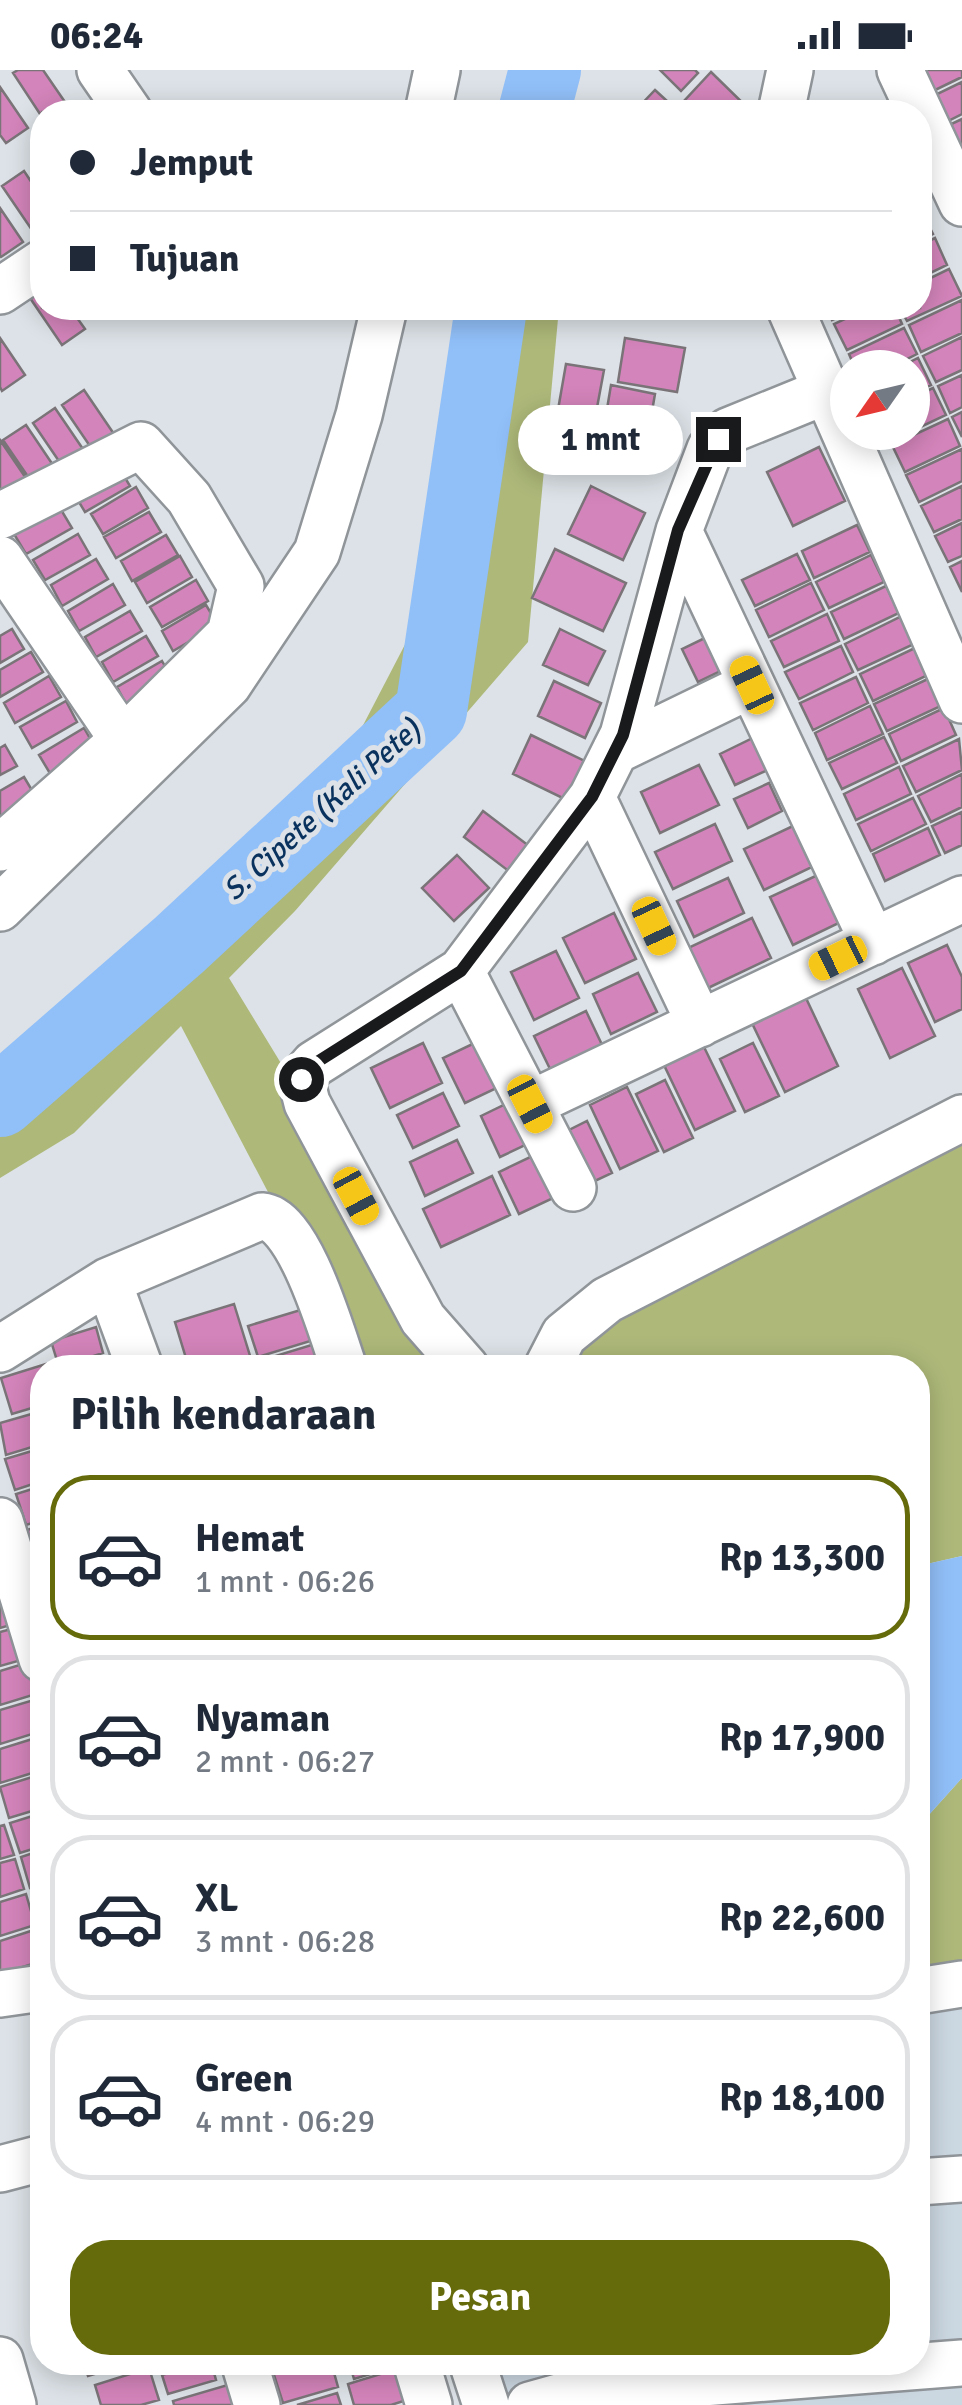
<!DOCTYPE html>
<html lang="id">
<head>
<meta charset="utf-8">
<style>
  :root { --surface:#fff; --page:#f6f6f7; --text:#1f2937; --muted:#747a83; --line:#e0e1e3; --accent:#656a0a }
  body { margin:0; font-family:Signika,sans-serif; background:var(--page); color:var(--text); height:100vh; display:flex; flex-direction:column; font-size:38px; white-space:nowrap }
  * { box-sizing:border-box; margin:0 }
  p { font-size:32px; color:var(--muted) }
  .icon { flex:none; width:55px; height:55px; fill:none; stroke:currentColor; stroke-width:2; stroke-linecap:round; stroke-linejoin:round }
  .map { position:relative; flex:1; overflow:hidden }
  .side { position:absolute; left:30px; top:1285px; width:900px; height:1020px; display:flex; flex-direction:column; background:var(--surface); border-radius:40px; box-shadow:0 5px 25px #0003 }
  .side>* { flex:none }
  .top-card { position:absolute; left:30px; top:30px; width:902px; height:220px; border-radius:40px; box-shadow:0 5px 25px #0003; display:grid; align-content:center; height:220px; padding:0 40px; background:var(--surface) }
  .needle { width:65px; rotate:236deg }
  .fabs { position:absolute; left:830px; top:280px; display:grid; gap:20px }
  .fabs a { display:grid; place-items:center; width:100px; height:100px; border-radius:50%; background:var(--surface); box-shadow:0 5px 25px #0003; font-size:50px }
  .end { position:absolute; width:45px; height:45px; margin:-22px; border:12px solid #181a1c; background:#fff; box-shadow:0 0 0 5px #fff }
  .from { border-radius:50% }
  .bubble { position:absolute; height:70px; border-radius:35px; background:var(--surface); box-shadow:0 5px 25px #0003; font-size:32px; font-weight:800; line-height:70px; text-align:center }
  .car { position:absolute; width:30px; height:60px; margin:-30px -15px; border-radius:12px; box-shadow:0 0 8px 2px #0007; background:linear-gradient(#f5c518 24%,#345 0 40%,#f5c518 0 76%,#345 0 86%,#f5c518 0) }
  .top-card b { display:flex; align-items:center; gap:35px; height:95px; font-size:38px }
  .top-card b+b { border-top:2px solid var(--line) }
  .top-card i { width:25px; height:25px; background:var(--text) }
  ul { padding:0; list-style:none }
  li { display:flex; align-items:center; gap:30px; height:165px; margin:0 20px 15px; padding:0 20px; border:5px solid var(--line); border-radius:40px }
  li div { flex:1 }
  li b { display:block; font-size:38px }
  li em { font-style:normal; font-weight:800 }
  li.on { border-color:var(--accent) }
  li>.icon { width:90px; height:90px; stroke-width:1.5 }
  h2 { padding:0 40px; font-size:45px; line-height:120px }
  .cta { display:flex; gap:20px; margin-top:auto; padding:20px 40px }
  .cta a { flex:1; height:115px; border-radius:40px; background:var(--accent); color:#fff; font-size:40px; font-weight:800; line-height:115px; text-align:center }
  .status { display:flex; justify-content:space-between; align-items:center; height:70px; padding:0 50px; background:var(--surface); direction:ltr }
  .status svg { height:28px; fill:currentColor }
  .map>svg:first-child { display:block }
  .built { fill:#cbd7e1 }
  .green { fill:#adb879 }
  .water { fill:#91bff8 }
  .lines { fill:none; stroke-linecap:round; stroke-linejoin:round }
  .river { stroke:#91bff8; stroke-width:72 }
  .building { fill:#d384ba; stroke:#7a7478; stroke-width:2.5 }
  .street-casing { stroke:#90959a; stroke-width:50 }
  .street { stroke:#fff; stroke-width:45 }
  .route { stroke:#181a1c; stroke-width:12 }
  .labels { text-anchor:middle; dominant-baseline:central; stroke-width:10; stroke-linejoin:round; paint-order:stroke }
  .water-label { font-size:30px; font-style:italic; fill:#0a325e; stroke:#dce2e7 }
</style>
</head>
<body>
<div class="status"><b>06:24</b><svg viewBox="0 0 49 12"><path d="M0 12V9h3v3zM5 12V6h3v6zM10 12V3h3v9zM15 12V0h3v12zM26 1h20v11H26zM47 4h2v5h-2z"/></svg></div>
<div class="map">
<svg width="962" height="2335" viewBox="0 0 962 2335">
  <rect width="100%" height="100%" fill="#dce2e7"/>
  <!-- built -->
  <path class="built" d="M962,1914V2335H486L472,2293L918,2292V1921Z"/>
  <!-- green -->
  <path class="green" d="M458,238H559L528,572L295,841L229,908L466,1297H345L302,1187L181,956L74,1063L0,1108V987L90,922L258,773L359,663L411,563Z
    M962,1048V1486L918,1496V1298H547L564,1265Z
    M962,1708V1913L918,1920V1757Z"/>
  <!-- water -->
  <path class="water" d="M962,1486V1708L918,1757V1496Z"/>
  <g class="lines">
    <!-- river -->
    <path class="river" d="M534,42L545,0
      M0,1031L179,875L431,641L491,238"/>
  </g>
  <!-- building -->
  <path class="building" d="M18,0H43L67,35L56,42H42V47L13,3Z
    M660,0H695L698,3L681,21Z
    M920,0H962V7L931,22Z
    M711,2L752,42H698L685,30Z
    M962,12V44L946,52L933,26Z
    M0,17L28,58L6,73L0,65Z
    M655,20L679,42H634Z
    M962,49V82L947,56Z
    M24,101L42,128V157L34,163L2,116Z
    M0,138L23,172L1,187L0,186Z
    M920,138L933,164L920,171Z
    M935,168L947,195L920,208V175Z
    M949,199L962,226L907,251L900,238H920V213Z
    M42,220V238H70L85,259L62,275L30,228Z
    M962,230V263L921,282L909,255Z
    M827,238H858L832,250Z
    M868,238H895L902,254L847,280L834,254Z
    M904,258L917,284L889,298H855L849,284Z
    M962,267V300L936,312L923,286Z
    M0,268L25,305L2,321L0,317Z
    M625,268L685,278L677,322L618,312Z
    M918,288L931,315L912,323V298H898Z
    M566,294L604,300L588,386L551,380Z
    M962,305V337L950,343L938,316Z
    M611,315L655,324L650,353L606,345Z
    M933,318L946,345L912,361V328Z
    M84,320L116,367L94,382L62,335Z
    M55,338L87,385L65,400L33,353Z
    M962,342V367L952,347Z
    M948,349L960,376L905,402L892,375Z
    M26,355L57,401L35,417L3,370Z
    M605,358L638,364L633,398L600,392Z
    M886,362H909L891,371Z
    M0,370L32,417L9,432L0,418Z
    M819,377L845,431L793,456L767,402Z
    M962,379V411L919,432L906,405Z
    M118,396L130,416L85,442L73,422Z
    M591,416L645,443L623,490L568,464Z
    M962,416V449L934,462L921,436Z
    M136,417L148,438L103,464L91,444Z
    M60,438L72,458L26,484L14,464Z
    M149,442L161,462L116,488L104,467Z
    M962,453V486L948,492L935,466Z
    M857,455L870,482L814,508L802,481Z
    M78,464L90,485L45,510L33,490Z
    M166,465L178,485L132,511L121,491Z
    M555,479L626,513L603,561L532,528Z
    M797,484L810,510L755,536L742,510Z
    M871,485L884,512L829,538L816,512Z
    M180,486L192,507L147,533L135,512Z
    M96,489L108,509L62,536L51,515Z
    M962,491V522L950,497Z
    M196,510L208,531L162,557L150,537Z
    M811,513L824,540L769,567L756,540Z
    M113,514L125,535L79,561L68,541Z
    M886,516L899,543L844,569L831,542Z
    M206,535L218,555L173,581L162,561Z
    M130,541L142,561L96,587L85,567Z
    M827,544L839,571L784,597L771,571Z
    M900,547L914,574L858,600L845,574Z
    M12,559L24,579L0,593V566Z
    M560,559L605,581L588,615L543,595Z
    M146,566L158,586L113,612L102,592Z
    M709,566L725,599L698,612L682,579Z
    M841,576L853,602L799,629L785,602Z
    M915,578L928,605L873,631L860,604Z
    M31,582L43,602L0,627V600Z
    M162,591L174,612L128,638L117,617Z
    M49,606L61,627L15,653L4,633Z
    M856,607L868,633L813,660L800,633Z
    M930,608L943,635L887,661L874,634Z
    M554,611L601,633L585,668L538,646Z
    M66,631L77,652L32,678L20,657Z
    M870,636L883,664L827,690L815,663Z
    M944,638L956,665L901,691L889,664Z
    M84,658L96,679L51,705L39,685Z
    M531,665L591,694L573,733L513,704Z
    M759,665L774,697L735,715L720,684Z
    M884,667L897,693L842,719L829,693Z
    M959,669L962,700L916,722L903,696Z
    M5,675L17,696L0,705V678Z
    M699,695L719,735L660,763L641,722Z
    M899,697L911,724L856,750L844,724Z
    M962,704V737L931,752L918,726Z
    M24,707L36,727L0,748V721Z
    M769,713L782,741L748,758L734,729Z
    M913,728L926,754L871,781L858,754Z
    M483,741L529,776L510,802L464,767Z
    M962,742V775L945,783L932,756Z
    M715,754L732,791L673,819L655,782Z
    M793,756L812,797L764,820L744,779Z
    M928,758L940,785L885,811L873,784Z
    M457,785L489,818L454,851L422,818Z
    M820,804L843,851L793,875L770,827Z
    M728,808L744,843L694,867L677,831Z
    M614,843L636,889L585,913L563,868Z
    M752,848L771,888L708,918L688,878Z
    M947,875L962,907V939L935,952L908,893Z
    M556,881L579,928L534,950L511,902Z
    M902,898L935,966L890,988L858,919Z
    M638,903L657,942L611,964L593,924Z
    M805,926L838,996L785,1022L751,951Z
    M586,941L604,979L552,1003L534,966Z
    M481,970L503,1015L465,1033L443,988Z
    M423,973L442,1013L390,1038L371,998Z
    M753,973L779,1026L745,1042L720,989Z
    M704,977L735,1041L695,1060L664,995Z
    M665,1010L693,1068L664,1082L636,1024Z
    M627,1017L658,1081L620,1099L590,1035Z
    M443,1023L459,1056L413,1078L397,1045Z
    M516,1029L536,1070L500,1087L481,1046Z
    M587,1051L612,1103L582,1117L557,1066Z
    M457,1070L473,1103L425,1126L410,1092Z
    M543,1081L564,1123L519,1144L499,1102Z
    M492,1106L510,1145L441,1177L423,1139Z
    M234,1234L251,1289L222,1298H189L175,1252Z
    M307,1238L317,1269L258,1287L248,1256Z
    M96,1257L103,1283L59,1297L51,1271Z
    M318,1273L326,1298H261L259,1291Z
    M49,1293L51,1298H42V1335L12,1344L1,1308Z
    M42,1341V1374L6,1385L0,1353Z
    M42,1378V1411L15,1420L5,1389Z
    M42,1416V1450L26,1455L16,1424Z
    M42,1455V1489L36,1491L27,1460Z
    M0,1524L14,1554L0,1558Z
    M15,1558L25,1589L0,1596V1562Z
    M26,1593L36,1624L0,1635V1601Z
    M37,1629L42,1661L0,1674V1640Z
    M42,1666V1700L0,1713V1679Z
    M42,1704V1738L9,1748L0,1717Z
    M42,1743V1776L20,1783L10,1753Z
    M4,1755L14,1785L0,1789V1756Z
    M42,1780V1814L30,1818L21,1787Z
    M15,1789L24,1819L0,1827V1793Z
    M42,1819V1853H41L32,1822Z
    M26,1824L35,1855L0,1866V1832Z
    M37,1859L42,1891L0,1904V1871Z
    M83,2292H135L88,2306Z
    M203,2292H211L216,2310L168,2324L162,2305Z
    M304,2292H331L338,2317L283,2333L273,2302Z
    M349,2292H404V2294L354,2309Z
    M403,2297L413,2328L391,2335H354L348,2314Z
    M149,2298L159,2330L141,2335H101L95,2315Z
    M231,2314L237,2335H174L173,2331Z
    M337,2323L341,2335H297Z"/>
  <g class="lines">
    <!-- street casing -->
    <g class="street-casing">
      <path id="street" d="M100,0L129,42
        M900,0L962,133
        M428,42L437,0
        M781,42L790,0
        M0,221L42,193
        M790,238L962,630
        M0,446L141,375L189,428L241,516L230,564L123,670L0,778
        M679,461L873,872
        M0,489L123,670
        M615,681L751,615
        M592,727L700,954
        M0,838L228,615L317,482L359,345L384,238
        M461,901L314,994L301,1009L307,1033L423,1249L466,1298
        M530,1034L962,829
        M573,1118L461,901L592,727L623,665L679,461L710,379L728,361L824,322
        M108,1211L140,1298
        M0,1279L108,1211L262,1146C300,1149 332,1264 344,1298
        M547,1298L564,1265L607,1230L962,1048
        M0,1451L42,1589
        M918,1921L962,1914
        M0,1924L42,1918
        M0,2099L42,2088
        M918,2112L962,2109
        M0,2290L13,2335
        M244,2292L257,2335
        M416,2292L429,2335
        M472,2292L486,2335
        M530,2335L573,2323L962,2293"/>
    </g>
    <!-- street -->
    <use href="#street" class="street"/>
  </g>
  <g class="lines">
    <!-- route -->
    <path class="route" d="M301,1009L314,994L461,901L592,727L623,665L678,460L718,369"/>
  </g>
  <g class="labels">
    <!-- water labels -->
    <g class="water-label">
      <text transform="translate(322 740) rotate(-42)">S. Cipete (Kali Pete)</text>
    </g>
  </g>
</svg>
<div class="fabs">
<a><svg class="needle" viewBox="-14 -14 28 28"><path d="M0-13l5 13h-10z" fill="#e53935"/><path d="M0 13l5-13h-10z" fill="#747a83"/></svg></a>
</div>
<i class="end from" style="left:301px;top:1009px"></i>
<i class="end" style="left:718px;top:369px"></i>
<div class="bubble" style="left:518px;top:335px;width:165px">1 mnt</div>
<i class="car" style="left:752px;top:615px;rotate:335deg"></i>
<i class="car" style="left:654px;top:856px;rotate:155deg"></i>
<i class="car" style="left:838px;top:888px;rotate:244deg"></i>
<i class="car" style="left:530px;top:1034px;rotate:153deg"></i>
<i class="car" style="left:356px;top:1126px;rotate:152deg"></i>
<div class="top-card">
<b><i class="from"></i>Jemput</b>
<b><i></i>Tujuan</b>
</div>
<section class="side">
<h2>Pilih kendaraan</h2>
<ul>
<li class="on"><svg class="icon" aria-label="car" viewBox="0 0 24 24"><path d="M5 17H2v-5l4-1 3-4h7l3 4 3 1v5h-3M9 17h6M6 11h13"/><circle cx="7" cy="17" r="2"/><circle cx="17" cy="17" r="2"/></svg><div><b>Hemat</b><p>1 mnt · 06:26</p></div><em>Rp 13,300</em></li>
<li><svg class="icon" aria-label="car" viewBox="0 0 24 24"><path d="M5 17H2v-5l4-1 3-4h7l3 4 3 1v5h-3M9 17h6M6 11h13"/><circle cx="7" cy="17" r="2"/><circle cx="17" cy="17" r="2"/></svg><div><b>Nyaman</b><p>2 mnt · 06:27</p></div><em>Rp 17,900</em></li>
<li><svg class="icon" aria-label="car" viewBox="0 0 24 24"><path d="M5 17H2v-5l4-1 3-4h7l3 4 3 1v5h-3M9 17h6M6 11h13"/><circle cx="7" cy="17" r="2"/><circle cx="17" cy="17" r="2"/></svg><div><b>XL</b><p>3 mnt · 06:28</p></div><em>Rp 22,600</em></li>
<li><svg class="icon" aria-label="car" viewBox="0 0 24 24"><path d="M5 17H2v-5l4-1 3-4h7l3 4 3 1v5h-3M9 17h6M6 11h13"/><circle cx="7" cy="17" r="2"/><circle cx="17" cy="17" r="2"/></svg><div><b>Green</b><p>4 mnt · 06:29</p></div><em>Rp 18,100</em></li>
</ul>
<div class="cta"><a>Pesan</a></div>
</section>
</div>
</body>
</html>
